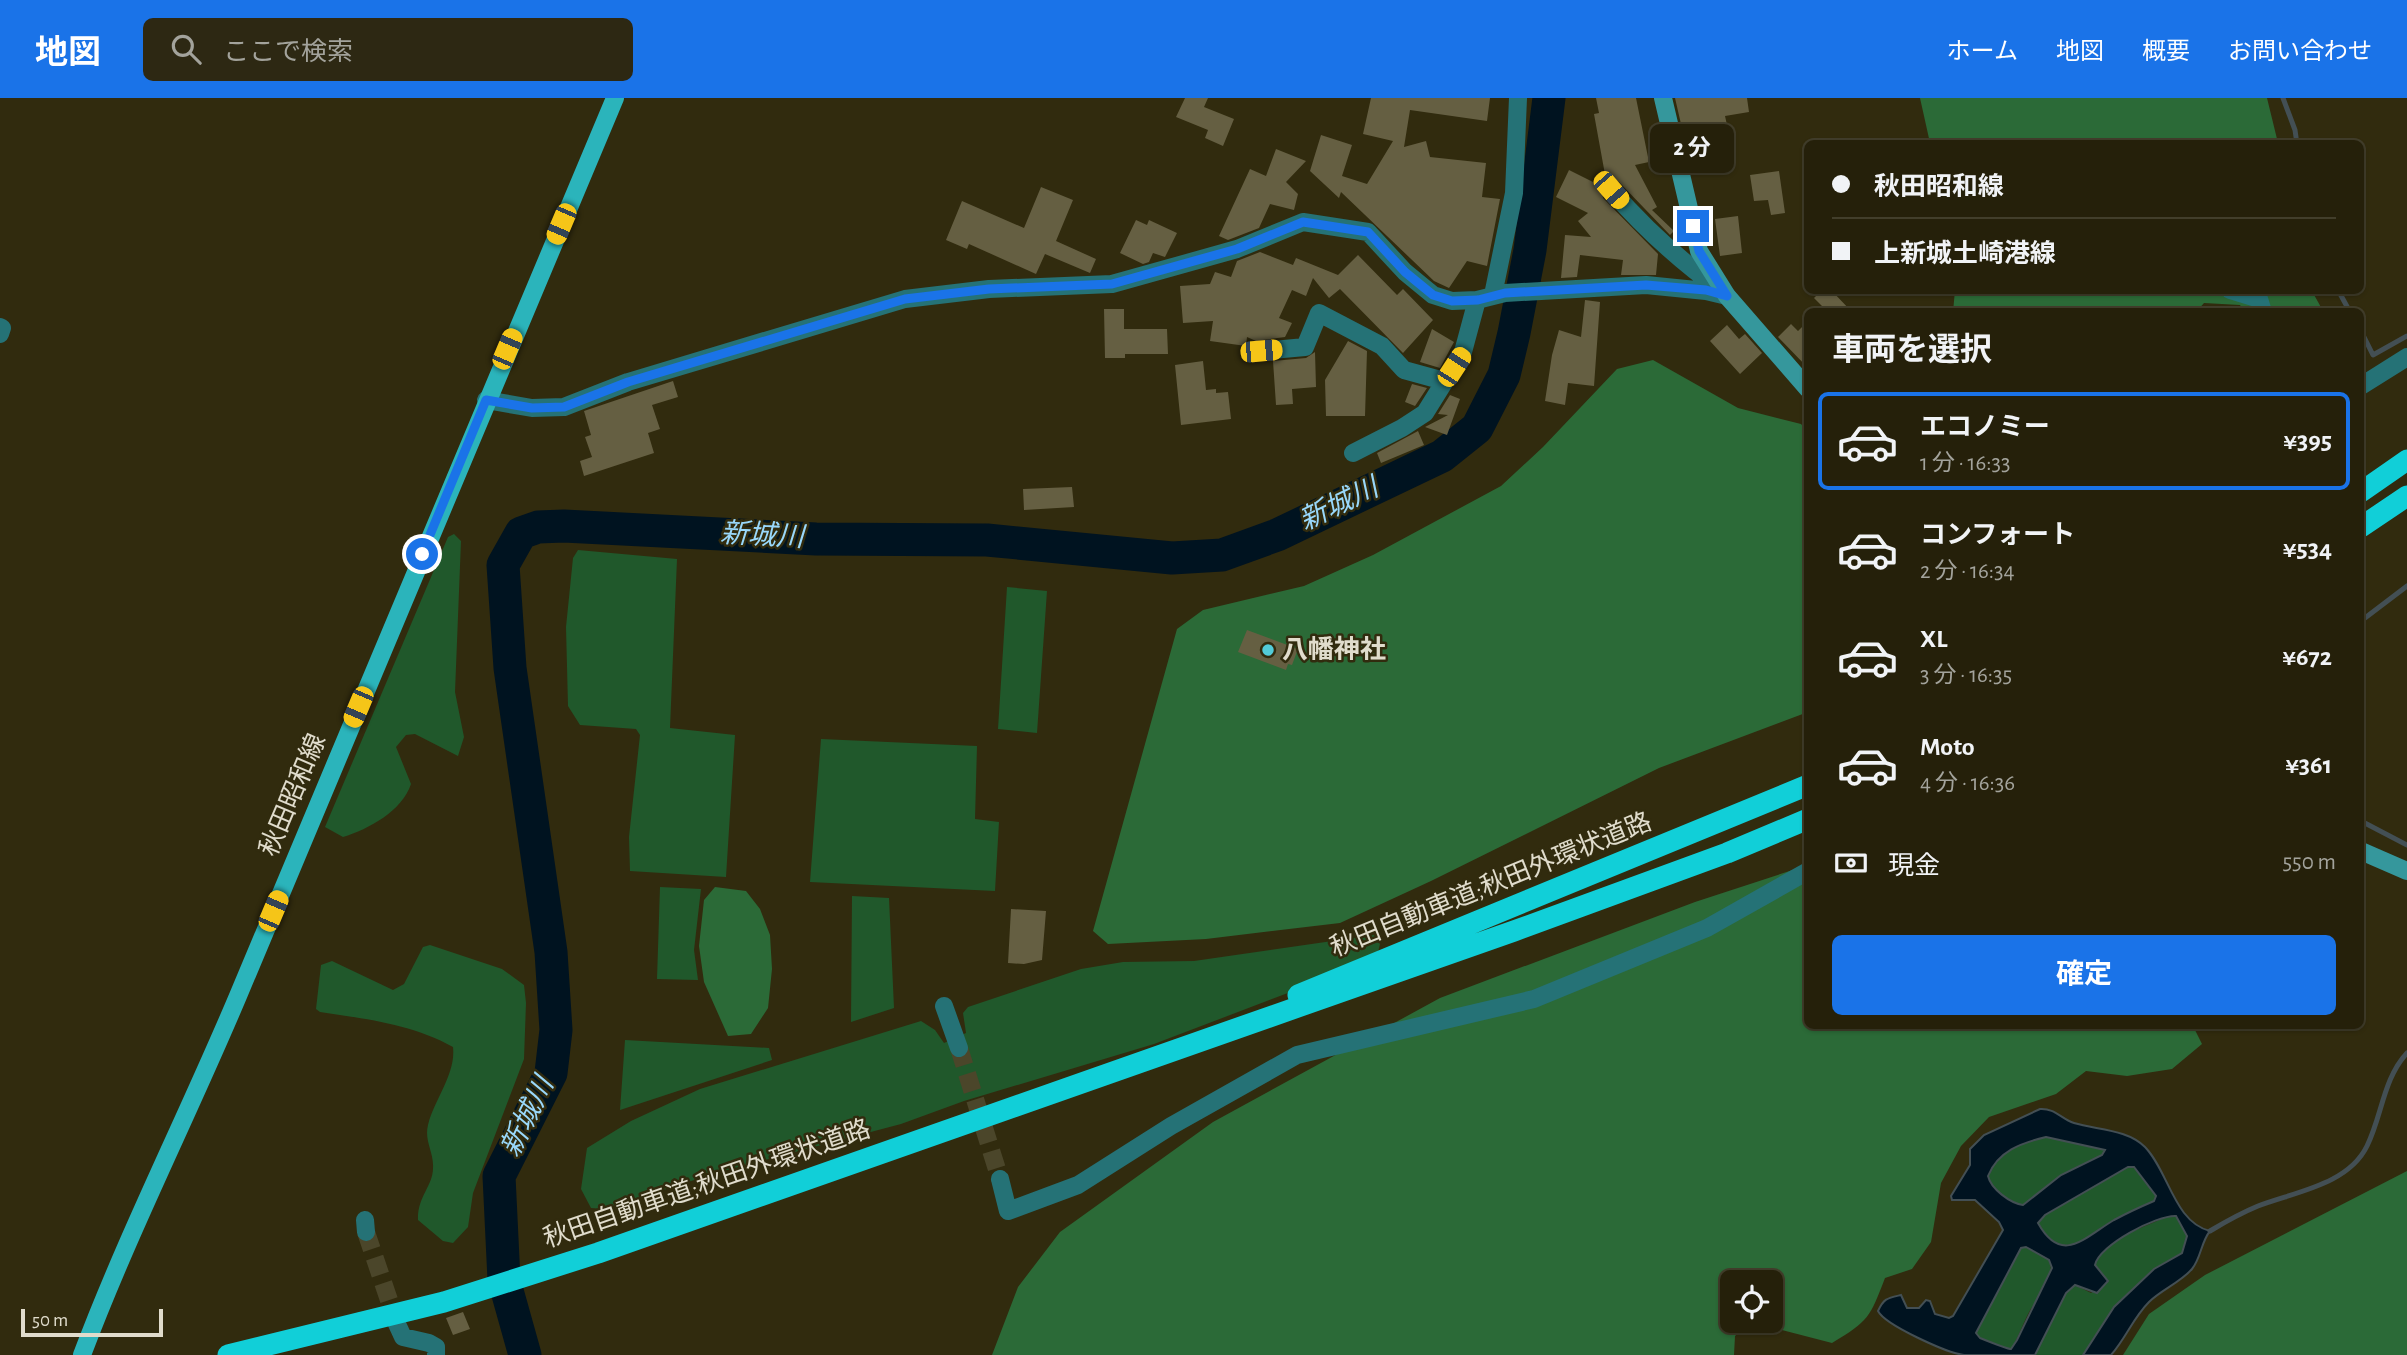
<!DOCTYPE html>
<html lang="ja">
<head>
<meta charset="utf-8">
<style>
  :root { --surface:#25200a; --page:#2d2813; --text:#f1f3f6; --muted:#a3a39c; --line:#423e2b; --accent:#1a73e8 }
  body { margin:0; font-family:"Alegreya Sans","Noto Sans JP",sans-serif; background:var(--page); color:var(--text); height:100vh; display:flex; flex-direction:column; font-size:26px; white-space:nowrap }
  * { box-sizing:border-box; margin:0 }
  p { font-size:23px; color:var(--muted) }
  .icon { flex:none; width:38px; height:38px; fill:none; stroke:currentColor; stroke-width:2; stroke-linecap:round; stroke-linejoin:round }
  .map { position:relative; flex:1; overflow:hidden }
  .details { position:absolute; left:1804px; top:210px; width:560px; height:721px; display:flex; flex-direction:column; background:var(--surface); border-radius:10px; box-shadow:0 2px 5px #0004,0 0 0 2px var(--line) }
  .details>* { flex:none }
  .guide { position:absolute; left:1804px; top:42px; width:560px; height:154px; border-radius:10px; box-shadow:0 2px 5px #0004,0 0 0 2px var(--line); display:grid; align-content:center; height:154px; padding:0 28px; background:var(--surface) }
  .fabs { position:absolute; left:1720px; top:1172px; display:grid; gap:14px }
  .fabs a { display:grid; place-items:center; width:63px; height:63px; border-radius:10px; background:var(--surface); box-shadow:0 2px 5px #0004,0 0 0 2px var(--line); font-size:35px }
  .scale { position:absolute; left:21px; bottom:18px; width:142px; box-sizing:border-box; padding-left:7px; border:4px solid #e0dccc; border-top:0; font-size:19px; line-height:24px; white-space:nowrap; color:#e0dccc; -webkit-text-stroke:5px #312b0e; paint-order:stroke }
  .end { position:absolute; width:32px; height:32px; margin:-16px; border:9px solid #1a73e8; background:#fff; box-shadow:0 0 0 4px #fff }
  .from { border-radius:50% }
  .bubble { position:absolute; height:49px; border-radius:10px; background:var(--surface); box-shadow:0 2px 5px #0004,0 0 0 2px var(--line); font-size:23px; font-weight:700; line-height:49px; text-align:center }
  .car { position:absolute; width:21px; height:42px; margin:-21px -10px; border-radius:9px; box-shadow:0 0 5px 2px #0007; background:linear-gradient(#f5c518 24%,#345 0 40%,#f5c518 0 76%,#345 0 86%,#f5c518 0) }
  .guide b { display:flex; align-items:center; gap:24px; height:66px; font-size:26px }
  .guide b+b { border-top:2px solid var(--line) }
  .guide i { width:18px; height:18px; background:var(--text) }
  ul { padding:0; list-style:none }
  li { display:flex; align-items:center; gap:21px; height:98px; margin:0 14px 10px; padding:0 14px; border:4px solid transparent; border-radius:10px }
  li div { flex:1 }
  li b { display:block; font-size:26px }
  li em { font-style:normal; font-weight:700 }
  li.selected { border-color:var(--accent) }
  li>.icon { width:63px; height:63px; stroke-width:1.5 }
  h2 { padding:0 28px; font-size:32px; line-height:84px }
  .pay { display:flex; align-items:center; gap:18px; height:77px; padding:0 28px; font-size:26px }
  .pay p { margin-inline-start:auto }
  .cta { display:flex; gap:14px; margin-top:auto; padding:14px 28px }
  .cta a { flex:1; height:80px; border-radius:10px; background:var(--accent); color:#fff; font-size:28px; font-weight:700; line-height:80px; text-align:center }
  header { display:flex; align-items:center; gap:42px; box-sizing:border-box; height:98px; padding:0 35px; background:var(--accent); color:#fff }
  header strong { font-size:33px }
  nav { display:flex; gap:38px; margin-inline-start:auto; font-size:24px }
  .search { width:490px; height:63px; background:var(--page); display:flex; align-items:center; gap:18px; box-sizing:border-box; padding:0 24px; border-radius:10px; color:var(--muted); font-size:26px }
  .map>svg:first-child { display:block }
  .green { fill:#20582b }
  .forest { fill:#2b6a37; fill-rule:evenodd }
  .water { fill:#001320; stroke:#434f54; stroke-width:2; fill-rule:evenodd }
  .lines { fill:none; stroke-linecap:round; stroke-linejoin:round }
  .stream { stroke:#434f54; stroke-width:5 }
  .river { stroke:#001320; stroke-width:33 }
  .building { fill:#655f42 }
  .minor-tunnel { stroke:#4b462a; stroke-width:18; stroke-dasharray:18 9; stroke-linecap:butt }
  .minor { stroke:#257276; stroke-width:18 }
  .secondary { stroke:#35979c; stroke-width:18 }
  .primary { stroke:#2bb4bb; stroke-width:18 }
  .motorway { stroke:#11cfd8; stroke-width:21 }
  .route { stroke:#1a73e8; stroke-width:9 }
  .poi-dot { fill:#52cbd8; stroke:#312b0e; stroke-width:2.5 }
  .labels { text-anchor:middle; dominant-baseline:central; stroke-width:5; stroke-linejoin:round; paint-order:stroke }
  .poi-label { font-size:26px; font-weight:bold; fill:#e0dccc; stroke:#312b0e; text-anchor:start }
  .street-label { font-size:26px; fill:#e0dccc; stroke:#312b0e }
  .water-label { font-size:28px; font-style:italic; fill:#99d8fb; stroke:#312b0e }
</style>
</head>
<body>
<header>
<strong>地図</strong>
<div class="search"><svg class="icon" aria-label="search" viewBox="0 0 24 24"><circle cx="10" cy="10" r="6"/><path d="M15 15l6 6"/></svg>ここで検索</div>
<nav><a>ホーム</a><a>地図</a><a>概要</a><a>お問い合わせ</a></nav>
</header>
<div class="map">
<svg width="2407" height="1257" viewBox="0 0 2407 1257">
  <rect width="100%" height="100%" fill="#312b0e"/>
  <!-- green -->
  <path class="green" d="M454,436L461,443L455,594L464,639L458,658L415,636L406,637L396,649L411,686C402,713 369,731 343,739L325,729L448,439Z
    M578,452L677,461L670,630L735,637L726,779L630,773L629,739L640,637L636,631L580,627L568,608L566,529L573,460Z
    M1007,489L1047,493L1037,635L998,631Z
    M821,641L977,648L975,721L999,724L995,793L810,784Z
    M660,789L701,791L694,852L698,882L657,881Z
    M852,798L889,800L894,910L851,924Z
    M1374,837L1380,846L1378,854L1301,890L1154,946L964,1003L901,1026L716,1075L604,1111L591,1110L581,1091L587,1050L631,1023L700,991L921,923L935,932L944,945L966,935L963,915L968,909L1081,871L1123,864L1194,863Z
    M430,847L502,871L524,887L526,905L524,961L473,1095L468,1129L453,1145L443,1143L418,1122C417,1099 433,1088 433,1070C434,1054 424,1043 428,1027C435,1000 456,976 453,949C412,926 366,921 320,914L316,911L321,867L332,863L393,892L404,886L423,849Z
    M625,942L769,950L772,962L620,1012Z
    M2046,1039L2105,1052L2103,1057L2061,1077L2023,1107C2010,1104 1991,1091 1988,1079C1998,1053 2021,1045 2046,1039Z
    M2128,1069H2134L2156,1098L2154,1103C2140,1109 2127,1115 2114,1122C2085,1139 2063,1167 2038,1125L2045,1117Z
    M2167,1118H2176L2187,1138V1147L2182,1155L2154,1171L2114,1209L2083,1257H2035L2066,1195L2075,1187L2091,1195L2108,1183L2095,1167C2101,1140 2146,1130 2167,1118Z
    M2026,1149L2049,1162C2057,1183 2036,1199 2028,1216C2022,1228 2018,1240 2011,1251C2008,1251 1985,1242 1980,1240L1976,1235L2021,1150Z"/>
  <!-- forest -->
  <path class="forest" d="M1920,0H2267L2278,45H1930Z
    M1955,192L2312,193L2323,213H2244L2240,207L2204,205L2196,214H1953Z
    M1653,262L1738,310L1801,326L1808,334V614L1659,670L1431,783L1340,825L1206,841L1108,846L1093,833L1177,531L1203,512L1304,488L1373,457L1501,388L1543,349L1617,271Z
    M1808,767V928H2193L2202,946L2172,971L2127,978L2086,973L2056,996L1989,1019L1961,1048L1941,1085L1931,1144L1912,1171L1885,1180C1870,1219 1869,1223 1832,1245L1751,1224L1735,1238L1734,1257H992L1018,1189L1060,1134L1213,1024L1440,900L1695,804ZM1732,1185H1771V1223H1732Z
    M715,789L746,793L760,811L770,837L772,871L768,910L751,936L728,938L704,884L699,848L704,802Z
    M2407,1073V1257H2123L2149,1216L2205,1177Z"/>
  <!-- water -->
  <path class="water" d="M2040,1011C2055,1010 2061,1021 2074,1025C2097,1032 2127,1031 2145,1049C2169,1074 2174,1124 2210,1133C2201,1144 2201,1160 2192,1171C2181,1184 2161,1192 2149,1204C2133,1220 2126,1240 2111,1257H2083L2114,1209L2154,1171L2182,1155L2187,1138L2176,1118C2157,1117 2099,1147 2095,1167L2108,1183L2097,1195L2075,1187L2066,1195L2035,1257C2012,1257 1987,1257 1964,1257C1947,1255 1885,1227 1878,1213C1884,1200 1888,1200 1901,1197L1907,1210H1919L1926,1202L1930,1203L1935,1216L1949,1220L1953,1218L2003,1132L1999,1124L1975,1102H1952L1951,1098L1970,1067V1051L1984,1037ZM2046,1039L2105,1052L2102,1057L2061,1077L2023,1107C2010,1105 1991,1091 1988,1078C1998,1053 2021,1045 2046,1039ZM2128,1069H2134L2156,1098L2154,1103C2140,1109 2127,1115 2114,1122C2085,1139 2062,1168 2038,1125L2045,1117ZM2026,1149L2049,1162L2052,1170L2017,1242L2011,1251C2008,1251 1985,1242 1980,1240L1976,1235L2021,1150Z"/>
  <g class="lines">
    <!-- stream -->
    <path class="stream" d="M2283,0L2295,32L2297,46
      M2338,192L2350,214
      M2361,233L2373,257L2407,238
      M2361,523L2407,488
      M2361,559V565
      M2361,723L2407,747
      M2210,1133C2225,1124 2241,1115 2258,1108C2294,1094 2348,1087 2367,1048C2382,1018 2383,981 2407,955"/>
    <!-- river -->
    <path class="river" d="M525,1257L504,1182L499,1078L551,975L556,932L551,854L510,570L503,467L521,435L538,429L564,428L816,441L987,442L1172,460L1222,457L1277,437L1442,358L1477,330L1504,277L1514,235L1530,152L1549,0"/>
  </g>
  <!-- building -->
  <path class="building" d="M1185,0H1208L1204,9L1234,21L1223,48L1205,40L1208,32L1176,19Z
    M1371,0H1490L1487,23L1410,12L1404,49L1426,43L1430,59L1486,65L1482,99L1500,101L1487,168L1467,163L1449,190L1434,183L1341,94L1339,100L1310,73L1321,37L1352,47L1342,78L1367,86L1393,43L1363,36Z
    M1596,0H1636L1649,64L1635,67L1657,109L1652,112L1674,133L1670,137L1619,84L1614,81L1606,82L1594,16L1599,15Z
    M1675,0H1747L1749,14L1725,18L1735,63L1696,71L1687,25L1681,26Z
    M1276,51L1306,63L1286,84L1298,96L1294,112L1270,106L1259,130L1228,142L1219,138L1250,71L1266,78Z
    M1569,72L1601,88L1603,100L1658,156L1656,177H1621L1623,162L1580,157L1577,179L1561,180L1565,137L1591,139L1578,123L1588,115L1556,99Z
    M1779,73L1785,115L1771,117L1768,102L1754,103L1750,77Z
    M1041,89L1073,102L1056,143L1096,161L1090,175L1045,156L1036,176L969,146L967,151L946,142L962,103L1024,130Z
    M1738,118L1742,155L1720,158L1715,121Z
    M1136,122L1147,127L1149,122L1177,135L1165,159L1153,155L1149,164L1143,166L1120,155Z
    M1260,154L1293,167L1296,160L1338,177L1358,157L1397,197L1403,191L1433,222L1403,255L1340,191L1329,200L1313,180L1306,198L1292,192L1279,220L1292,225L1285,239L1256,243L1247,239L1246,248L1210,243L1213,223L1183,225L1180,188L1210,186L1215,174L1231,179L1237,163Z
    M1822,192H1831L1852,214H1828L1814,200Z
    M1585,202L1600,204L1594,288L1568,285L1565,307L1545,303L1552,257L1559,232L1581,239Z
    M1104,211H1124V231H1167L1168,256H1125V260H1105Z
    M1808,223V270L1778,239L1791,226L1798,233Z
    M1727,227L1739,241L1745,236L1762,255L1740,276L1710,243Z
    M1432,231L1454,244L1440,270L1420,264Z
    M1348,243L1367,253L1365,318H1326L1325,282Z
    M1315,254L1316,289L1292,291L1293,306L1276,307L1273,263L1306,260Z
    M1203,263L1206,292L1216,291V295L1228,294L1231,321L1181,327L1175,267Z
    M673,283L678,299L652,307L660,331L648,335L654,355L584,378L580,363L592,359L585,339L591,337L584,313Z
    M1412,286L1427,290L1415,308L1405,304Z
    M1450,297L1460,301L1447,337L1425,329L1448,317L1438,316Z
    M1418,333L1424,347L1381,365L1377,355Z
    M1072,389L1074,409L1024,412L1023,391Z
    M1247,532L1298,551L1292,567L1288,566L1286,572L1238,554Z
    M1011,811L1046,813L1042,862L1024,866L1008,865Z
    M463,1214L470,1231L453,1237L446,1220Z"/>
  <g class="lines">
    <!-- minor-tunnel -->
    <path class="minor-tunnel" d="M959,950L1000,1081
      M366,1134L397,1226"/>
    <!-- minor -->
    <path class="minor" d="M1611,92C1645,131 1680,163 1722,193
      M2230,192L2259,201L2263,214
      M1493,197L1514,95L1518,0
      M0,229L2,230L0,236
      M1261,253L1305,249L1319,215L1382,248L1404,272L1444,283
      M2361,288L2407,259
      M486,302L532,310L564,309L628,284L905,201L989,191L1112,186L1237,151L1303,124L1368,134L1405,174L1433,197L1452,203L1477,202L1505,195L1646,187L1706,193L1727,198
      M1353,355L1402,330L1425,315L1463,254L1477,202
      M944,908L959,950
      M1000,1081L1008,1113L1078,1087L1171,1028L1297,957L1534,901L1707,830L1808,773
      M365,1122L366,1134
      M397,1226L403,1239L429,1245L436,1249V1257"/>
    <!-- secondary -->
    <path class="secondary" d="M1663,0L1699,153L1727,198L1808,291
      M2361,753L2407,773"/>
    <!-- primary -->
    <path class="primary" d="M82,1257C128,1135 187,1019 238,898C363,599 487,299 615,0"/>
    <!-- motorway -->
    <path class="motorway" d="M2361,394L2407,362
      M2361,429L2407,398
      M1298,897L1808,687
      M228,1257L444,1204L598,1155L1514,833L1727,755L1808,721"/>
  </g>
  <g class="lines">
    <!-- route -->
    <path class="route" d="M422,456L486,302L532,310L564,309L628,284L905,201L989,191L1112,186L1237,151L1303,124L1368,134L1405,174L1433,197L1452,203L1478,202L1505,195L1646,187L1706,192L1727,198L1699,153L1693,128"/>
  </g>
  <!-- markers -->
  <circle class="poi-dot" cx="1268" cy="552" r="7"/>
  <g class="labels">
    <!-- poi labels -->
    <g class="poi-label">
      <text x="1282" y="552">八幡神社</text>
    </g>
    <!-- street labels -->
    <g class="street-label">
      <text transform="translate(293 697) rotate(-67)">秋田昭和線</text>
      <text transform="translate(1491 787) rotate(-22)">秋田自動車道;秋田外環状道路</text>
      <text transform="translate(707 1086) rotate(-19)">秋田自動車道;秋田外環状道路</text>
    </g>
    <!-- water labels -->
    <g class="water-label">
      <text transform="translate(1339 407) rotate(-26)">新城川</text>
      <text transform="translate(762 438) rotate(3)">新城川</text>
      <text transform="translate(528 1019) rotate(-64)">新城川</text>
    </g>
  </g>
</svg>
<div class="fabs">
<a><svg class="icon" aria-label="locate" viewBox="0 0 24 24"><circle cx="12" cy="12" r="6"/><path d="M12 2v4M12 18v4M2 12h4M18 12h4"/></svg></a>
</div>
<div class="scale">50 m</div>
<i class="end from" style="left:422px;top:456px"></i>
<i class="end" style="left:1693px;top:128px"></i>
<div class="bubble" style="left:1650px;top:26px;width:84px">2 分</div>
<i class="car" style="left:1611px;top:92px;rotate:139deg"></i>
<i class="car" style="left:561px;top:126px;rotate:203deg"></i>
<i class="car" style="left:507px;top:251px;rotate:23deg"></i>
<i class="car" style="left:1261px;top:253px;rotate:85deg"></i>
<i class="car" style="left:1454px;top:269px;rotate:33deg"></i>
<i class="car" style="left:358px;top:609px;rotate:203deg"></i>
<i class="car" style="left:273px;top:813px;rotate:23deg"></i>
<div class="guide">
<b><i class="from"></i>秋田昭和線</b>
<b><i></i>上新城土崎港線</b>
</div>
<section class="details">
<h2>車両を選択</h2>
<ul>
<li class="selected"><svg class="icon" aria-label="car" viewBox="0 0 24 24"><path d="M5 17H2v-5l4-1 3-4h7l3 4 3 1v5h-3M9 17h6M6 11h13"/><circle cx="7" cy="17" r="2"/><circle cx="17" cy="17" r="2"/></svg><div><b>エコノミー</b><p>1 分 · 16:33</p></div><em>¥395</em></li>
<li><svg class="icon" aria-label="car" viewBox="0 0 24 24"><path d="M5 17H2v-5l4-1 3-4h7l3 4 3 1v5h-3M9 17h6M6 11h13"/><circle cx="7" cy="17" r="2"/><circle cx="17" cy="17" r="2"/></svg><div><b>コンフォート</b><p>2 分 · 16:34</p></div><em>¥534</em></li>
<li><svg class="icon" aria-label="car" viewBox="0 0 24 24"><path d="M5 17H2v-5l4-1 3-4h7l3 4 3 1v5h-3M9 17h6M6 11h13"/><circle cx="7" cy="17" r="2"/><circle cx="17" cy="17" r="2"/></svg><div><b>XL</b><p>3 分 · 16:35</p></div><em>¥672</em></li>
<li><svg class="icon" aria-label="car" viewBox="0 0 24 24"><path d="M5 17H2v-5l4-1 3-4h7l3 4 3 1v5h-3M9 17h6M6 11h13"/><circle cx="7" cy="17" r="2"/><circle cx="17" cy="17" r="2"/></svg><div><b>Moto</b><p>4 分 · 16:36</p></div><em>¥361</em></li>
</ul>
<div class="pay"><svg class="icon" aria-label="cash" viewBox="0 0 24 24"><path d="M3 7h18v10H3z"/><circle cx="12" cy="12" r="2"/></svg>現金<p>550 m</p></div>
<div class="cta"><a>確定</a></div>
</section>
</div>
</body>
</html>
